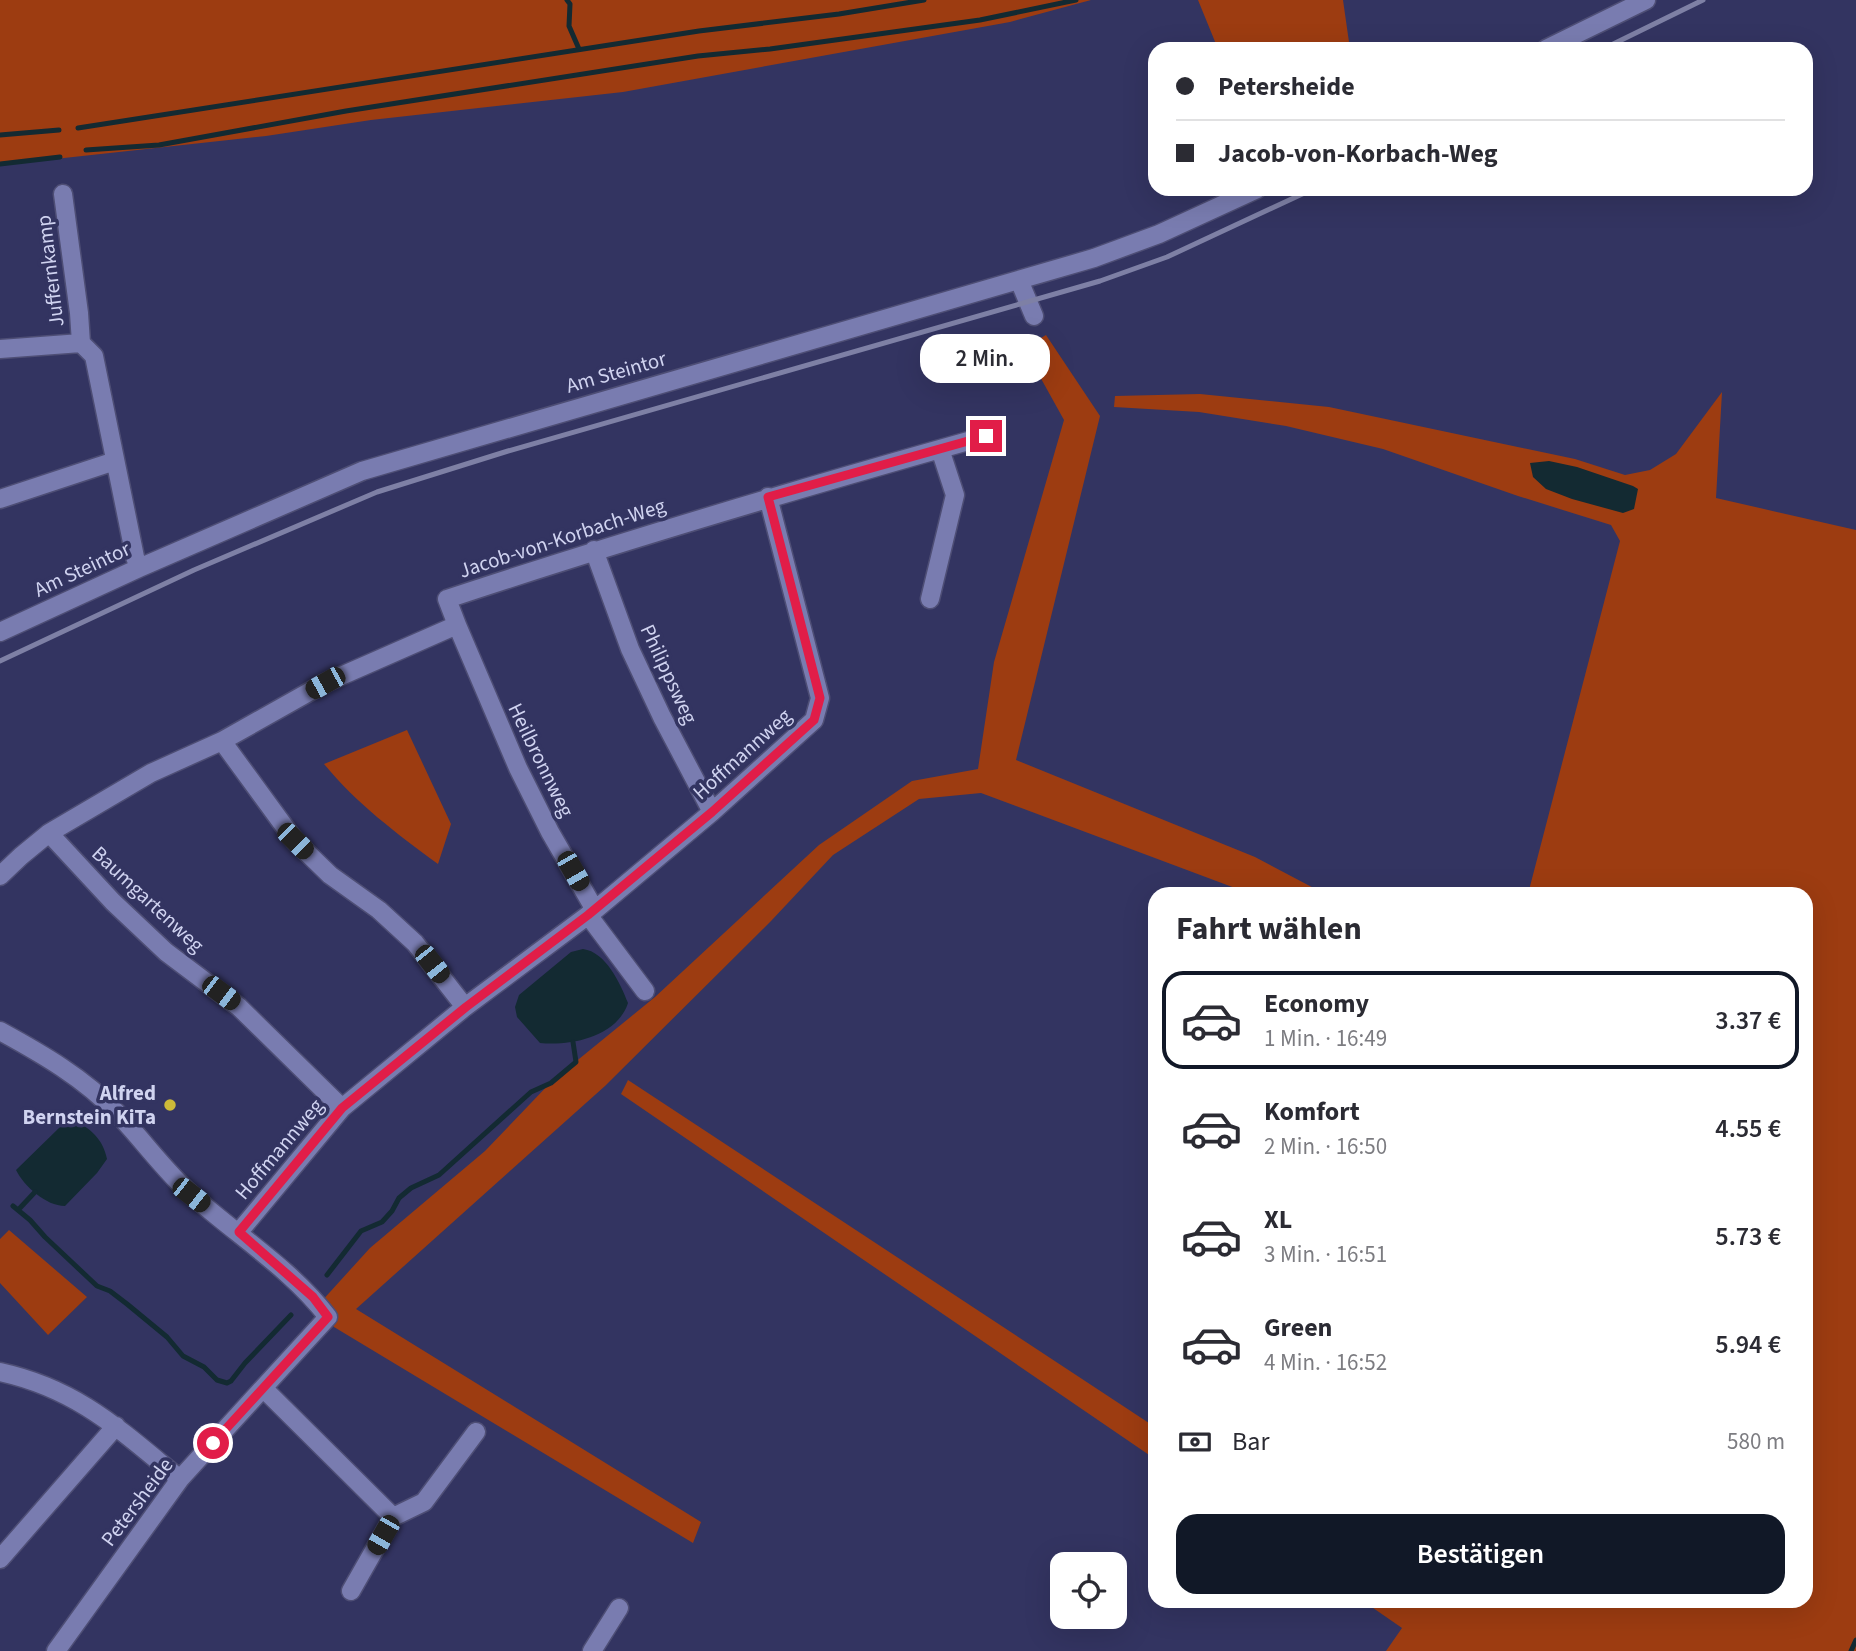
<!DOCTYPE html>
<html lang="de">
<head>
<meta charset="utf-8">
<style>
  :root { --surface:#fff; --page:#f7f7f7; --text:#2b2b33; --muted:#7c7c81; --line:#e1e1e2; --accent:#111827 }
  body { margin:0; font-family:"Source Sans 3",sans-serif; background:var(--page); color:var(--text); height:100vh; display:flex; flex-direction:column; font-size:26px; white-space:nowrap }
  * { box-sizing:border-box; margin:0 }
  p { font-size:23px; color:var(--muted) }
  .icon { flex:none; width:38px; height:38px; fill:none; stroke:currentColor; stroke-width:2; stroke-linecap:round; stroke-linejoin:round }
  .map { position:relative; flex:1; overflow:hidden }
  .sheet { position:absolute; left:1148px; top:887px; width:665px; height:721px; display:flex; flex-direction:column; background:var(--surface); border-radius:21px; box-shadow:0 7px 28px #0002 }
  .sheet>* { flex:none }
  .hud { position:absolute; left:1148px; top:42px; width:665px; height:154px; border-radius:21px; box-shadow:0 7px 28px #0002; display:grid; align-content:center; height:154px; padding:0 28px; background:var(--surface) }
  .fabs { position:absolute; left:1050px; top:1552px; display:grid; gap:14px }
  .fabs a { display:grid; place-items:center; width:77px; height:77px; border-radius:14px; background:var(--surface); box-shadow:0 7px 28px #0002; font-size:35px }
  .end { position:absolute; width:32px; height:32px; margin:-16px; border:9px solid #e11d48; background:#fff; box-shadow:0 0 0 4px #fff }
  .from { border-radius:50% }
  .bubble { position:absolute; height:49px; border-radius:21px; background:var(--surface); box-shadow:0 7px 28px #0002; font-size:23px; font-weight:600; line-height:49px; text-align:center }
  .car { position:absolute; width:21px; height:42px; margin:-21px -10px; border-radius:9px; box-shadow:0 0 5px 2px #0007; background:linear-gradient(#222 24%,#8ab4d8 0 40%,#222 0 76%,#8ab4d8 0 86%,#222 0) }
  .hud b { display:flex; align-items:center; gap:24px; height:66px; font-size:26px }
  .hud b+b { border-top:2px solid var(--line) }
  .hud i { width:18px; height:18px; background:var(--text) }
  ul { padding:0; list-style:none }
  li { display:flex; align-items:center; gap:21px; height:98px; margin:0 14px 10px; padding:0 14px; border:4px solid transparent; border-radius:21px }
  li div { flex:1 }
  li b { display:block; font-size:26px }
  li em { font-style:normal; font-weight:600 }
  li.selected { border-color:var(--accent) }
  li>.icon { width:63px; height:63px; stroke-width:1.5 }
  h2 { padding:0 28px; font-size:32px; line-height:84px }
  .pay { display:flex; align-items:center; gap:18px; height:77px; padding:0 28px; font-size:26px }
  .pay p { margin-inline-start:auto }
  .cta { display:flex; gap:14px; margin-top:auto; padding:14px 28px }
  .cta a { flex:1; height:80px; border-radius:21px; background:var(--accent); color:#fff; font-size:28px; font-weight:600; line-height:80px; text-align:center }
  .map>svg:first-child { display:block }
  .green { fill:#9d3c11 }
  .water { fill:#132a32 }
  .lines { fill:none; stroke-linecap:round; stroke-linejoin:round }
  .stream { stroke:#132a32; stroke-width:5 }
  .minor-casing { stroke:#4e4e75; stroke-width:21 }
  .minor { stroke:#797cb0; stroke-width:18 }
  .rail { stroke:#7e80a5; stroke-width:5 }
  .route { stroke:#e11d48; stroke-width:9 }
  .poi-dot { fill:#ccb938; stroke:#333461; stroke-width:2.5 }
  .labels { text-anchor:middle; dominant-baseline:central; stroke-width:7; stroke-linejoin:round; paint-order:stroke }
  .street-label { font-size:21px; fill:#d0d3f0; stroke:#333461 }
  .poi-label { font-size:21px; font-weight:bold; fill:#d0d3f0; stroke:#333461; text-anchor:end }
</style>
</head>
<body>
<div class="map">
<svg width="1856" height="1651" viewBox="0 0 1856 1651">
  <rect width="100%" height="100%" fill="#333461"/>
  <!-- green -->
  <path class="green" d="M0,0H1091L1010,22L623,92L371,120L266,136L0,165Z
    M1198,0H1343L1350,49H1218Z
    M1046,335L1100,416L1016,760L1255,857L1325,894H1251L981,793L919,799L833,855L771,921L605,1086L356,1309L701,1522L693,1543L334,1327L320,1303L370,1248L485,1151L552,1081L655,997L819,845L912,781L978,769L994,662L1064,420L1024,348Z
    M1722,392L1716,498L1856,530V1651H1386L1402,1628L1363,1601H1806V894H1528L1620,541L1611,525L1518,496L1383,449L1286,426L1199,412L1114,407L1115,396L1200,394L1329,407L1575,459L1625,475L1650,470L1676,454Z
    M407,730L451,824L438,864C396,833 357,804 324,764Z
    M628,1080L1155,1427V1459L621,1094Z
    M9,1230L87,1297L48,1335L0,1283V1239Z"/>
  <!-- water -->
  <path class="water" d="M1549,461L1577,467L1633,486L1638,489L1634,509L1623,513L1572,499L1546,489L1533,477L1530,463Z
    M583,949C606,952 620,983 628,1003C617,1037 571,1046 540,1043L517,1017L515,1007L519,995L571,952Z
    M73,1119C91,1129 103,1139 107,1159L97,1173L65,1206C46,1206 24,1186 16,1170L60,1127Z"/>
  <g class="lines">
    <!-- stream -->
    <path class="stream" d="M567,0L570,4L569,26L579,49
      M78,128L699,31L839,14L924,0
      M0,135L59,130
      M86,150L159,145L346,111L698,56L770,49L980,20L1076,0
      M0,164L60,157
      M13,1206L30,1220L45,1237L97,1286L110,1291L127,1304L167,1337L183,1356L204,1367L217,1380L227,1383L231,1381L245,1363L291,1315
      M19,1209L35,1192
      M327,1275L361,1231L382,1222L392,1211L399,1198L411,1188L439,1175L531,1092L551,1083L576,1062L573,1042
      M1851,1651L1856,1640"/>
    <!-- minor casing -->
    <g class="minor-casing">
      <path id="minor" d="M1546,49L1646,0
        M63,194L79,313L81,343
        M1019,280L1034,316
        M0,349L81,343L94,356L135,557L139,568
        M940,449L986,436
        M0,499L115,461
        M594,550L630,649L662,717L712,812
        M457,625L518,768L550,832L595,910
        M0,632L139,568L362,471L1094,258L1159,234L1257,189
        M222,741L295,841L330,875L379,910L415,943L465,1007
        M49,833L113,902L166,952L239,1007L342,1108
        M0,876L21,856L49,833L151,773L222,741L325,683L457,625L447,599C610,545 774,496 940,449L955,495L930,599
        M588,915L645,991
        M0,1031C42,1054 84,1078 117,1113C142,1139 167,1174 193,1196C238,1236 291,1269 328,1317L263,1388
        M239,1232L342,1108L465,1007L595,910L712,812L814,720L820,698L768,497
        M0,1372C78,1389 120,1430 180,1479
        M0,1559L116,1426
        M351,1591L393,1517L424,1502L476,1432
        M56,1651L180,1479L263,1388L393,1517
        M592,1651L619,1608"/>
    </g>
    <!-- minor -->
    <use href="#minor" class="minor"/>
    <!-- rail -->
    <path class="rail" d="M1603,49L1703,0
      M0,661L194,570L377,492L508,451L1100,281L1167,257L1313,189"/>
  </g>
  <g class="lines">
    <!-- route -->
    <path class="route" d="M213,1443L328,1317L313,1297L239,1232L342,1108L466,1007L588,915L712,812L814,720L820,698L768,497L986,436"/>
  </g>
  <!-- markers -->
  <circle class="poi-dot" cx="170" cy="1105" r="7"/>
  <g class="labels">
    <!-- street labels -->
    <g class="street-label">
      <text transform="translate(50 271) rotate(-97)">Juffernkamp</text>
      <text transform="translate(616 372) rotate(-16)">Am Steintor</text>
      <text transform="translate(562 538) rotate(-18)">Jacob-von-Korbach-Weg</text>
      <text transform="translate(82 569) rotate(-25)">Am Steintor</text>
      <text transform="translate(669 674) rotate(65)">Philippsweg</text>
      <text transform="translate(742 754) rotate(-42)">Hoffmannweg</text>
      <text transform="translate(541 760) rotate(64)">Heilbronnweg</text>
      <text transform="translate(148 899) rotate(43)">Baumgartenweg</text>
      <text transform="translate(279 1149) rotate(-50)">Hoffmannweg</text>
      <text transform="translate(137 1502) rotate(-53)">Petersheide</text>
    </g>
    <!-- poi labels -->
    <g class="poi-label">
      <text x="156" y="1093">Alfred<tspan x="156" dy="24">Bernstein KiTa</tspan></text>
    </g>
  </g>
</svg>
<div class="fabs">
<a><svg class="icon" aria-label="locate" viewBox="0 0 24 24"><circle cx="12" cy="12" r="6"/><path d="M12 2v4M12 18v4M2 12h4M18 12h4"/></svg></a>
</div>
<i class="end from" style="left:213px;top:1443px"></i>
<i class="end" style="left:986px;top:436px"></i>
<div class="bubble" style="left:920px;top:334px;width:130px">2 Min.</div>
<i class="car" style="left:325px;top:683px;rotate:241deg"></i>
<i class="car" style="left:295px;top:841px;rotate:135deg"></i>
<i class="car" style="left:573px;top:871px;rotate:150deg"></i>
<i class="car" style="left:432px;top:964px;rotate:142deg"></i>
<i class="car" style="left:221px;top:993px;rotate:127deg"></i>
<i class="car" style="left:191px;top:1195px;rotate:128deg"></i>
<i class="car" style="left:383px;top:1535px;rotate:210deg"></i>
<div class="hud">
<b><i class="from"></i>Petersheide</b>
<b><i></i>Jacob-von-Korbach-Weg</b>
</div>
<section class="sheet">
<h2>Fahrt wählen</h2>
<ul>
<li class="selected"><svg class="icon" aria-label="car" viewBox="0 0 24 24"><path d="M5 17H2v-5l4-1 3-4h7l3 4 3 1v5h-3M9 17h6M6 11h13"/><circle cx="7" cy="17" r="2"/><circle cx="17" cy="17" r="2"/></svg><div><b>Economy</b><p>1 Min. · 16:49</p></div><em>3.37 €</em></li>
<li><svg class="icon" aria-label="car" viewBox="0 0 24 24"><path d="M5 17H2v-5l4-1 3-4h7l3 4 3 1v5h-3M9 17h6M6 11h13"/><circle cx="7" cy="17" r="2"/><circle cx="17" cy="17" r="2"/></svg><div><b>Komfort</b><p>2 Min. · 16:50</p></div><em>4.55 €</em></li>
<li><svg class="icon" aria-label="car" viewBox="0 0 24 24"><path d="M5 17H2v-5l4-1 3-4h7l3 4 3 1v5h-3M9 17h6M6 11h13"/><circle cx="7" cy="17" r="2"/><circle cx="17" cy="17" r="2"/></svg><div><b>XL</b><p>3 Min. · 16:51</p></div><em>5.73 €</em></li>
<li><svg class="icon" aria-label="car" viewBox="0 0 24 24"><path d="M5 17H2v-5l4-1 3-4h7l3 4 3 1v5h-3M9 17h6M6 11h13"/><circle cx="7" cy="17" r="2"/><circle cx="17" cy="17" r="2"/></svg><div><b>Green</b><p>4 Min. · 16:52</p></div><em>5.94 €</em></li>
</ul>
<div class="pay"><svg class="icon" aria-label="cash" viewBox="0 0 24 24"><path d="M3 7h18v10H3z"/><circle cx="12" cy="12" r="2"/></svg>Bar<p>580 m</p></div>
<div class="cta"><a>Bestätigen</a></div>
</section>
</div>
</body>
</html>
